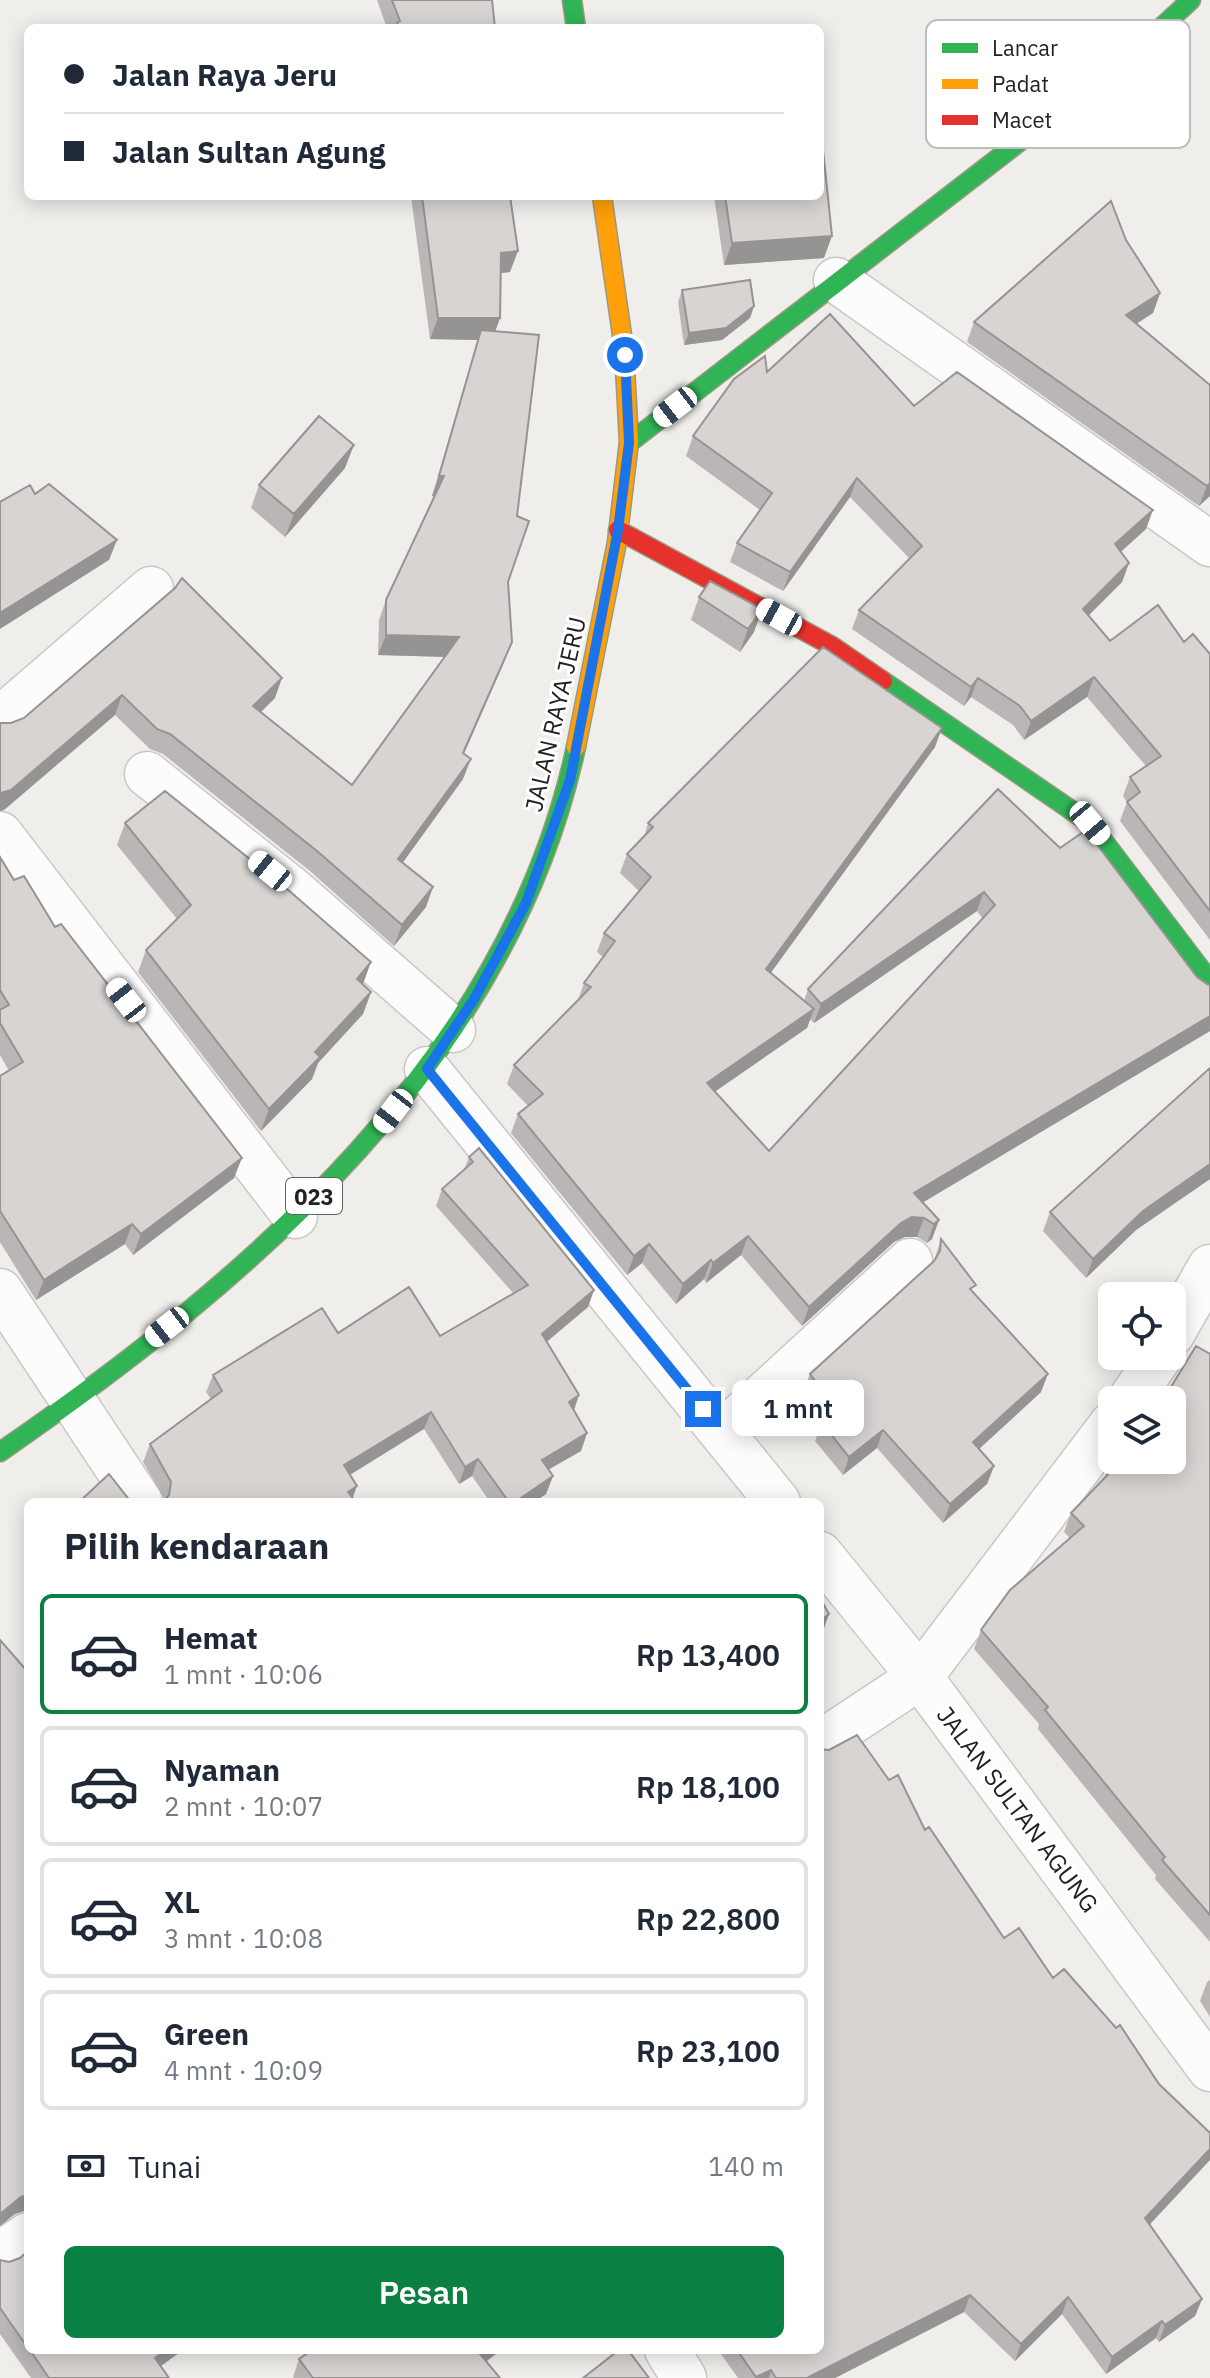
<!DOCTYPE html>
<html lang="id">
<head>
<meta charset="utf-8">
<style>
  :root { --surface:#fff; --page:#f6f6f7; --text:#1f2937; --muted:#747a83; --line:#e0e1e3; --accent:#0b8043 }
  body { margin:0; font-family:"IBM Plex Sans",sans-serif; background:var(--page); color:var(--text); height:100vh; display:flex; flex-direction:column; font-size:30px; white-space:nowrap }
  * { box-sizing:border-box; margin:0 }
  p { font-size:26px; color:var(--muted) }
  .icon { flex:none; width:44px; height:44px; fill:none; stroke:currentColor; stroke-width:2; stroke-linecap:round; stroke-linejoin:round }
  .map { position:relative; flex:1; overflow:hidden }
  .panel { position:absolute; left:24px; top:1498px; width:800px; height:856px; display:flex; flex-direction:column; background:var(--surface); border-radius:12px; box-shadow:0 4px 20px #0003 }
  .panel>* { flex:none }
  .banner { position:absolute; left:24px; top:24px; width:800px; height:176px; border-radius:12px; box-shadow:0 4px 20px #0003; display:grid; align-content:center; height:176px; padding:0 40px; background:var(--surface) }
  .controls { position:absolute; left:1098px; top:1282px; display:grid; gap:16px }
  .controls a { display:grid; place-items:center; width:88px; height:88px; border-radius:12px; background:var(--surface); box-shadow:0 4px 20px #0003; font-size:40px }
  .end { position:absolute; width:36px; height:36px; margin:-18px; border:10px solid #1a73e8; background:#fff; box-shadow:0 0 0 4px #fff }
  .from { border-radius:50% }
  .bubble { position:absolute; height:56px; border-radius:12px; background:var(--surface); box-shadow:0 4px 20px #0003; font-size:26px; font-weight:600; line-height:56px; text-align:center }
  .car { position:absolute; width:24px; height:48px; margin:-24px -12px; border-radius:10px; box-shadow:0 0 6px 2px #0007; background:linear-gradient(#fff 24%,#345 0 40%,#fff 0 76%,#345 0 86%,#fff 0) }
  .banner b { display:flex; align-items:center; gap:28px; height:76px; font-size:30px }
  .banner b+b { border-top:2px solid var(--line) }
  .banner i { width:20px; height:20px; background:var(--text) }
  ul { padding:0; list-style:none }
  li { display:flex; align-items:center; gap:24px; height:120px; margin:0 16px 12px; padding:0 24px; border:4px solid var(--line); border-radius:12px }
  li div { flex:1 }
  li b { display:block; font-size:30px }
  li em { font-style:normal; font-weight:600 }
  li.current { border-color:var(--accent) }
  li>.icon { width:72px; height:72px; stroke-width:1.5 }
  h2 { padding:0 40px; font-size:36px; line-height:96px }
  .pay { display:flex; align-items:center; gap:20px; height:88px; padding:0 40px; font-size:30px }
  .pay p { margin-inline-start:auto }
  .cta { display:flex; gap:16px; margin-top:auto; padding:16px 40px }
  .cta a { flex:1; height:92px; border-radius:12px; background:var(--accent); color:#fff; font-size:32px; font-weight:600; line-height:92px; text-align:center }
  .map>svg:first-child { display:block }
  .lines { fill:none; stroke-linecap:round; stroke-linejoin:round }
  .street-casing { stroke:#c9c8c7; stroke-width:47 }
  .fast-casing { stroke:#999a82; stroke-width:21 }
  .slow-casing { stroke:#999a82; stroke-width:21 }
  .jam-casing { stroke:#999a82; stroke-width:21 }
  .street { stroke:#fdfcfc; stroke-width:44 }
  .fast { stroke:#30b455; stroke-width:18 }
  .slow { stroke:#ff9f0a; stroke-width:18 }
  .jam { stroke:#e5322d; stroke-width:18 }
  .wall { fill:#b9b6b5; fill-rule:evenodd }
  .shaded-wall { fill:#969493 }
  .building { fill:#d7d4d2; stroke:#969493; stroke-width:2 }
  .route { stroke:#1a73e8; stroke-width:10 }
  .labels { text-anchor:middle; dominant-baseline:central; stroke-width:6; stroke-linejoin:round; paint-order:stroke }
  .shield { fill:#fff; stroke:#646464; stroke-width:2 }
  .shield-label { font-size:22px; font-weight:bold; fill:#222 }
  .street-label { font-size:24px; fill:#222; stroke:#fff }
  .key { fill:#fff; stroke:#bdbdbd; stroke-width:2 }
  .key-label { font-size:22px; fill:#222 }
</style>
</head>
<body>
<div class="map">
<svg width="1210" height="2378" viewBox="0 0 1210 2378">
  <rect width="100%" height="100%" fill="#f0eeeb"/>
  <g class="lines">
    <!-- street casing -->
    <g class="street-casing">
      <path id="street" d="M836,280L1210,544
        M0,719L151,589
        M147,774L294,891L453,1030
        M0,834L295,1216
        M427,1069L778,1502
        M0,1291L140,1502
        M1172,1334L1210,1267
        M1130,1400L1160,1356
        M722,1433L910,1261
        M820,1554L920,1677L1210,2069
        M820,1743L920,1677L1112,1424
        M0,2254L28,2235
        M667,2350L684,2378"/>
    </g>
    <!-- fast casing -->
    <g class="fast-casing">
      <path id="fast" d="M572,0L576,28
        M629,443L1128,58L1191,0
        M883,681L1090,823L1210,981
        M0,1452C251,1279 509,1059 576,747"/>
    </g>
    <!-- slow casing -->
    <g class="slow-casing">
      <path id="slow" d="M576,747L617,542L629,442L624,349L602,196"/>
    </g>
    <!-- jam casing -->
    <g class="jam-casing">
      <path id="jam" d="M618,530L832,646L883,681"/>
    </g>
    <!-- street -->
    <use href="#street" class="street"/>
    <!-- fast -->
    <use href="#fast" class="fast"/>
    <!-- slow -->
    <use href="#slow" class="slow"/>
    <!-- jam -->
    <use href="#jam" class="jam"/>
  </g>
  <!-- wall -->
  <path class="wall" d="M377,0H492L495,28H387Z
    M411,196H510V272L500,273V318L495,332L512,642L504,662L464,754L463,779L403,862L426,907L394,946L310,871L163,754L150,749L115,715L4,810L0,811V723H11L24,718L175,588L275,698L260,712L352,785L445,657L378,655L379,620L386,600L435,496H432L478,340L430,339Z
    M714,196H820L824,258L724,265Z
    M1126,240L1160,293L1153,313L1136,324L1210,385V496L1199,506L967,342L974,322Z
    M682,290L754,306L750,318L722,340L684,345L678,302Z
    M767,372L914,406L1146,529L1121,552L1129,563L1122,582L1088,616L1110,641L1184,642L1210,654V940L1120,821L1127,802L1123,796L1130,777L1146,766L1087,697L1024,740L1013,725L971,697L964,706L852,629L859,610L910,559L850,497L783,591L730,562L737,543L760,510L686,456L693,436Z
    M345,468L285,537L251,508L259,485Z
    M699,597L762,609L754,632L740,652L691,620Z
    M935,747L770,973L804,1001L808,989L998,789L1210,1031L923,1202L939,1220L932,1239L927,1243L917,1237H905L894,1242L802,1326L741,1255L706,1283L704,1279L676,1304L642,1263L627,1275L511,1133L518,1114L528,1106L507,1084L514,1065L578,1000L584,983L603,957L597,952L604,933L639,891L620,873L627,854L644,837L648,823ZM977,911L983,919L769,1151L715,1091L807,1028L810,1019L814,1023Z
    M125,823L363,985L371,992L363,1014L318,1063L312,1079L261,1131L138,972L146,950L177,919L117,845Z
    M0,857L14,880L55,927L234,1178L133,1255L125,1244L36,1300L0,1242V1076L9,1071L0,1055Z
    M1210,1068V1179L1136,1230L1086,1278L1043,1231L1050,1212Z
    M469,1157L594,1290L588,1307L547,1342L574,1410L587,1433L581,1451L548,1470L553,1476L546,1494L534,1502H490L472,1476L459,1484L424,1429L165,1500L143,1462L150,1444L211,1399L206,1392L213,1375L338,1333L440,1336L514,1294L436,1206L442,1189L464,1170Z
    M941,1239L973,1292L1041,1392L979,1449L994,1466L987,1484L943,1523L877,1448L843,1475L815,1441L822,1423L825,1421L803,1392L810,1374L934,1261Z
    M1210,1354V1942L1155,1879L1156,1875L1038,1729L1039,1724L974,1649L981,1630L1070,1538L1064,1532L1071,1513L1105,1477L1110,1464Z
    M925,1830L1149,2224L1202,2299L1195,2316L1159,2342L1156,2338L1106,2374L1062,2314L1015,2361L964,2312L835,2378H738L718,2350H820Z
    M1210,1980V2017L1200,2001L1207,1982Z
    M28,2251V2350H183L161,2366L169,2378H31L0,2334V2260L9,2262L20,2258Z
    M299,2359L486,2361L500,2378H294L293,2377Z"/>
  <!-- shaded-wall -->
  <path class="shaded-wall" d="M832,236L824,258L724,265L732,243Z
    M518,251L510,272L493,274L501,253Z
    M1160,293L1153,313L1119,335L1126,315Z
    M754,306L750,318L722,340L684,345L689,333Z
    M438,318H500L492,340L481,330L478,340L430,339Z
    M354,445L345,468L285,537L294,514Z
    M439,476H444L437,496H432Z
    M857,478L850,497L783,591L790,572Z
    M1210,483V496L1199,506L1207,486Z
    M1153,510L1146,529L1108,563L1115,544Z
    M117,540L109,560L0,629V613Z
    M1129,563L1122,582L1076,628L1083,609Z
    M762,609L754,632L740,652L748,629Z
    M386,635L459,637L452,657L378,655Z
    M512,642L504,662L455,773L463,753Z
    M1094,677L1087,697L1024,740L1031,721Z
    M282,678L275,698L246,727L253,706Z
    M978,678L971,697L964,706L971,687Z
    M122,695L115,715L4,810L0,811V793Z
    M942,728L935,747L759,989L766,969Z
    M471,759L463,779L391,879L398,859Z
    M433,887L426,907L394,946L402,925Z
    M984,892L977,911L814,1023L821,1004Z
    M371,962L363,984L357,979Z
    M371,992L363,1014L318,1063L312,1079L261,1131L269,1109L315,1052Z
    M814,1009L807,1028L700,1102L707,1083Z
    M1210,1016V1031L907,1212L914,1193Z
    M242,1158L234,1178L133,1255L141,1234Z
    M1210,1164V1179L1136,1230L1086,1278L1093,1259L1143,1211Z
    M912,1217L924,1218L917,1237H905L894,1242L802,1326L809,1307L901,1223Z
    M939,1220L932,1239L927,1243L934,1224Z
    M132,1224L125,1244L36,1300L44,1280Z
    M748,1236L741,1255L706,1283L713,1263Z
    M649,1244L642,1263L627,1275L634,1256Z
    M711,1260L704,1279L676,1304L683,1284Z
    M594,1290L588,1307L535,1351L542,1334Z
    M1048,1374L1041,1392L967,1460L973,1442Z
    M579,1395L573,1413L569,1402Z
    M431,1412L424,1429L337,1483L344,1465Z
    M883,1430L877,1448L843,1475L849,1457Z
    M587,1433L581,1451L535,1477L542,1460Z
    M478,1459L472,1476L459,1484L465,1467Z
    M994,1466L987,1484L943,1523L950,1504Z
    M553,1476L546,1494L534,1502H515Z
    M357,1486L351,1502L348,1492Z
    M829,1614L823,1631L820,1634V1621Z
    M1210,2149V2160L1139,2236L1145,2218Z
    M28,2195L27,2210L15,2214L0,2226V2214L21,2197Z
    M970,2295L964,2312L835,2378H807Z
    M1068,2297L1062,2314L1015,2361L1021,2344Z
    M1202,2299L1195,2316L1159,2342L1165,2325Z
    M1162,2321L1156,2338L1106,2374L1112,2357Z
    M166,2350H183L148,2375L155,2358Z
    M485,2350H501L474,2371L480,2354Z
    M771,2370L769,2378H756V2377Z"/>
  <!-- building -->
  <path class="building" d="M392,0H492L495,28H398L397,23L400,21Z
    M820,141H822L832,236L732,243L725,196H820Z
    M422,196H510L518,251L501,253L500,318H438Z
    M1111,201L1126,240L1160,293L1126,315L1210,385V483L1207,486L974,322Z
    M750,280L754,306L726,328L689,333L682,290Z
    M830,314L914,406L957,372L1153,510L1115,544L1129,563L1083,609L1110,641L1158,605L1184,642L1193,634L1210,654V911L1127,802L1140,792L1130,777L1161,756L1094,677L1031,721L1020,706L978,678L971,687L859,610L922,546L857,478L790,572L737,543L772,493L693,436L734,379L765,356L767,372Z
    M481,330L539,335L517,516L529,521L508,582L512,642L463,753L471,759L398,859L433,887L402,925L317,851L170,734L157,729L122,695L11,790L0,793V723H11L24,718L175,588L182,578L282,678L253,706L352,785L459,637L386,635V600L444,476H439Z
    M319,416L354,445L294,514L259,485Z
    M49,484L117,540L0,613V502L30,485L35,494Z
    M710,581L762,609L748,629L699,597Z
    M823,647L942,728L766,969L814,1009L707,1083L769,1151L995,905L984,892L821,1004L808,989L998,789L1060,848L1086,830L1197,977L1207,984L1210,985V1016L914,1193L939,1220L934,1224L924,1218L912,1217L901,1223L809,1307L748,1236L713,1263L711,1260L683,1284L649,1244L634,1256L518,1114L543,1094L514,1065L591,987L584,983L615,941L604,933L651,877L627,854L653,827L648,823Z
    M165,791L286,888L371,962L357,979L371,992L315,1052L320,1057L269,1109L146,950L191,905L125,823Z
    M0,857L14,880L24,876L55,927L61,924L242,1158L141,1234L132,1224L44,1280L0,1211V1076L23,1062L0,1023V1010L9,1005L0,990Z
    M1210,1068V1164L1143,1211L1093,1259L1050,1212Z
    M479,1148L594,1290L542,1334L579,1395L569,1402L587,1433L542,1460L553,1476L515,1502H509L478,1459L465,1467L431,1412L344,1465L357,1486L348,1492L356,1502H163L169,1495L171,1482L150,1444L222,1391L213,1375L322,1308L338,1333L409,1287L440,1336L528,1285L442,1189L473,1162L469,1157Z
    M941,1239L976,1285L970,1289L1048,1374L973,1442L994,1466L950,1504L883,1430L849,1457L822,1423L837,1410L810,1374L934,1261L940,1251Z
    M1196,1346L1210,1354V1915L1162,1860L1165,1857L1045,1710L1048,1707L981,1630L1010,1590L1084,1526L1071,1513L1115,1467L1110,1464L1113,1460H1172V1400H1163Z
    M109,1474L131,1502H79Z
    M820,1598L829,1614L820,1621Z
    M0,1640L27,1671H28V2195L21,2197L0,2214Z
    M857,1735L889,1780L898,1775L925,1830L929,1827L1004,1938L1019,1928L1053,1978L1064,1969L1116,2028L1120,2025L1159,2084L1210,2133V2149L1145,2218L1202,2299L1165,2325L1162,2321L1112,2357L1068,2297L1021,2344L970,2295L807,2378H776L771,2370L756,2377L737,2350H820V1749L829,1750Z
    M28,2251V2348L0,2308V2260L9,2262L20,2258Z
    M30,2350H166L155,2358L169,2378H49Z
    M312,2350H485L480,2354L500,2378H313L299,2359Z
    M619,2350H628L649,2378H583Z"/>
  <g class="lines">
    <!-- route -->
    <path class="route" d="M625,355L629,443L618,530L570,780L526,903L474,999L427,1069L703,1409"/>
  </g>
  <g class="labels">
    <!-- shield labels -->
    <rect class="shield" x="286" y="1178" width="56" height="36" rx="6"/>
    <g class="shield-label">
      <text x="314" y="1196">023</text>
    </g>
    <!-- street labels -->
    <g class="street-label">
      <text transform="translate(555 714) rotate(-77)">JALAN RAYA JERU</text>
      <text transform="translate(1018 1809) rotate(53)">JALAN SULTAN AGUNG</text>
    </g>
  </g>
  <!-- legend -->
  <rect x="926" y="20" width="264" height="128" rx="12" class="key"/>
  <rect x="942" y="43" width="36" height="10" fill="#30b455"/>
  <rect x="942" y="79" width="36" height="10" fill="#ff9f0a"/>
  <rect x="942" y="115" width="36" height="10" fill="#e5322d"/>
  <g class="key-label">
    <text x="992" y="56">Lancar</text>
    <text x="992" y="92">Padat</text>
    <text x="992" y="128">Macet</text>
  </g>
</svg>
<div class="controls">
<a><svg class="icon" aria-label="locate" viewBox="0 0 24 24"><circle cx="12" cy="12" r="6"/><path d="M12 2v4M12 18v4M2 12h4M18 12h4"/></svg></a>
<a><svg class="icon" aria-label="layers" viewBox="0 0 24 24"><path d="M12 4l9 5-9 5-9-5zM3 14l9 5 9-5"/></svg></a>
</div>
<i class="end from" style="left:625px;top:355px"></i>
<i class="end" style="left:703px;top:1409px"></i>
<div class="bubble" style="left:732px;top:1380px;width:132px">1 mnt</div>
<i class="car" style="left:675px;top:407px;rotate:232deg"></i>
<i class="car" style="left:779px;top:617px;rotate:299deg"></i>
<i class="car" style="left:1090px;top:823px;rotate:140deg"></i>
<i class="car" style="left:270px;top:871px;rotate:309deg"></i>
<i class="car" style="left:126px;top:1000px;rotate:322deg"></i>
<i class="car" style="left:393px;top:1111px;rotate:218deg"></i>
<i class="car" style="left:167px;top:1327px;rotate:232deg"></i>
<div class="banner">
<b><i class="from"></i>Jalan Raya Jeru</b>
<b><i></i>Jalan Sultan Agung</b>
</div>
<section class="panel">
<h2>Pilih kendaraan</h2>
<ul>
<li class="current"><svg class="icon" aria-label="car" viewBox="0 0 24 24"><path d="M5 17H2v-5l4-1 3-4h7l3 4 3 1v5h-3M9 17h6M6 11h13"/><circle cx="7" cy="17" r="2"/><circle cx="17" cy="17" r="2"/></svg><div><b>Hemat</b><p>1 mnt · 10:06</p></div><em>Rp 13,400</em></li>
<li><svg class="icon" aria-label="car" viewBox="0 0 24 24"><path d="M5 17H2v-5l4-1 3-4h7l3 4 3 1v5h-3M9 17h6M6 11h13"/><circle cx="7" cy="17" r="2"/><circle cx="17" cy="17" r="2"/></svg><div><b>Nyaman</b><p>2 mnt · 10:07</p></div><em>Rp 18,100</em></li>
<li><svg class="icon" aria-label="car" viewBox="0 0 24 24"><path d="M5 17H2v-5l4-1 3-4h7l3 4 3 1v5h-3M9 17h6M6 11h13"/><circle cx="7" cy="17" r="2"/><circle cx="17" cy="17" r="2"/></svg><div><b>XL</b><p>3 mnt · 10:08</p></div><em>Rp 22,800</em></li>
<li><svg class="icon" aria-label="car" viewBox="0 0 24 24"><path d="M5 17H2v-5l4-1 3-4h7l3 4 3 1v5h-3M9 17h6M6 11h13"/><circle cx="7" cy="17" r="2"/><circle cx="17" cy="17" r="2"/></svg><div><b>Green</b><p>4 mnt · 10:09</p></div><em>Rp 23,100</em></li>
</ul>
<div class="pay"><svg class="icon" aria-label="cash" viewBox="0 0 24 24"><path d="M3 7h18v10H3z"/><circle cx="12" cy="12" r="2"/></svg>Tunai<p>140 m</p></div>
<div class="cta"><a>Pesan</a></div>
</section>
</div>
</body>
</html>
